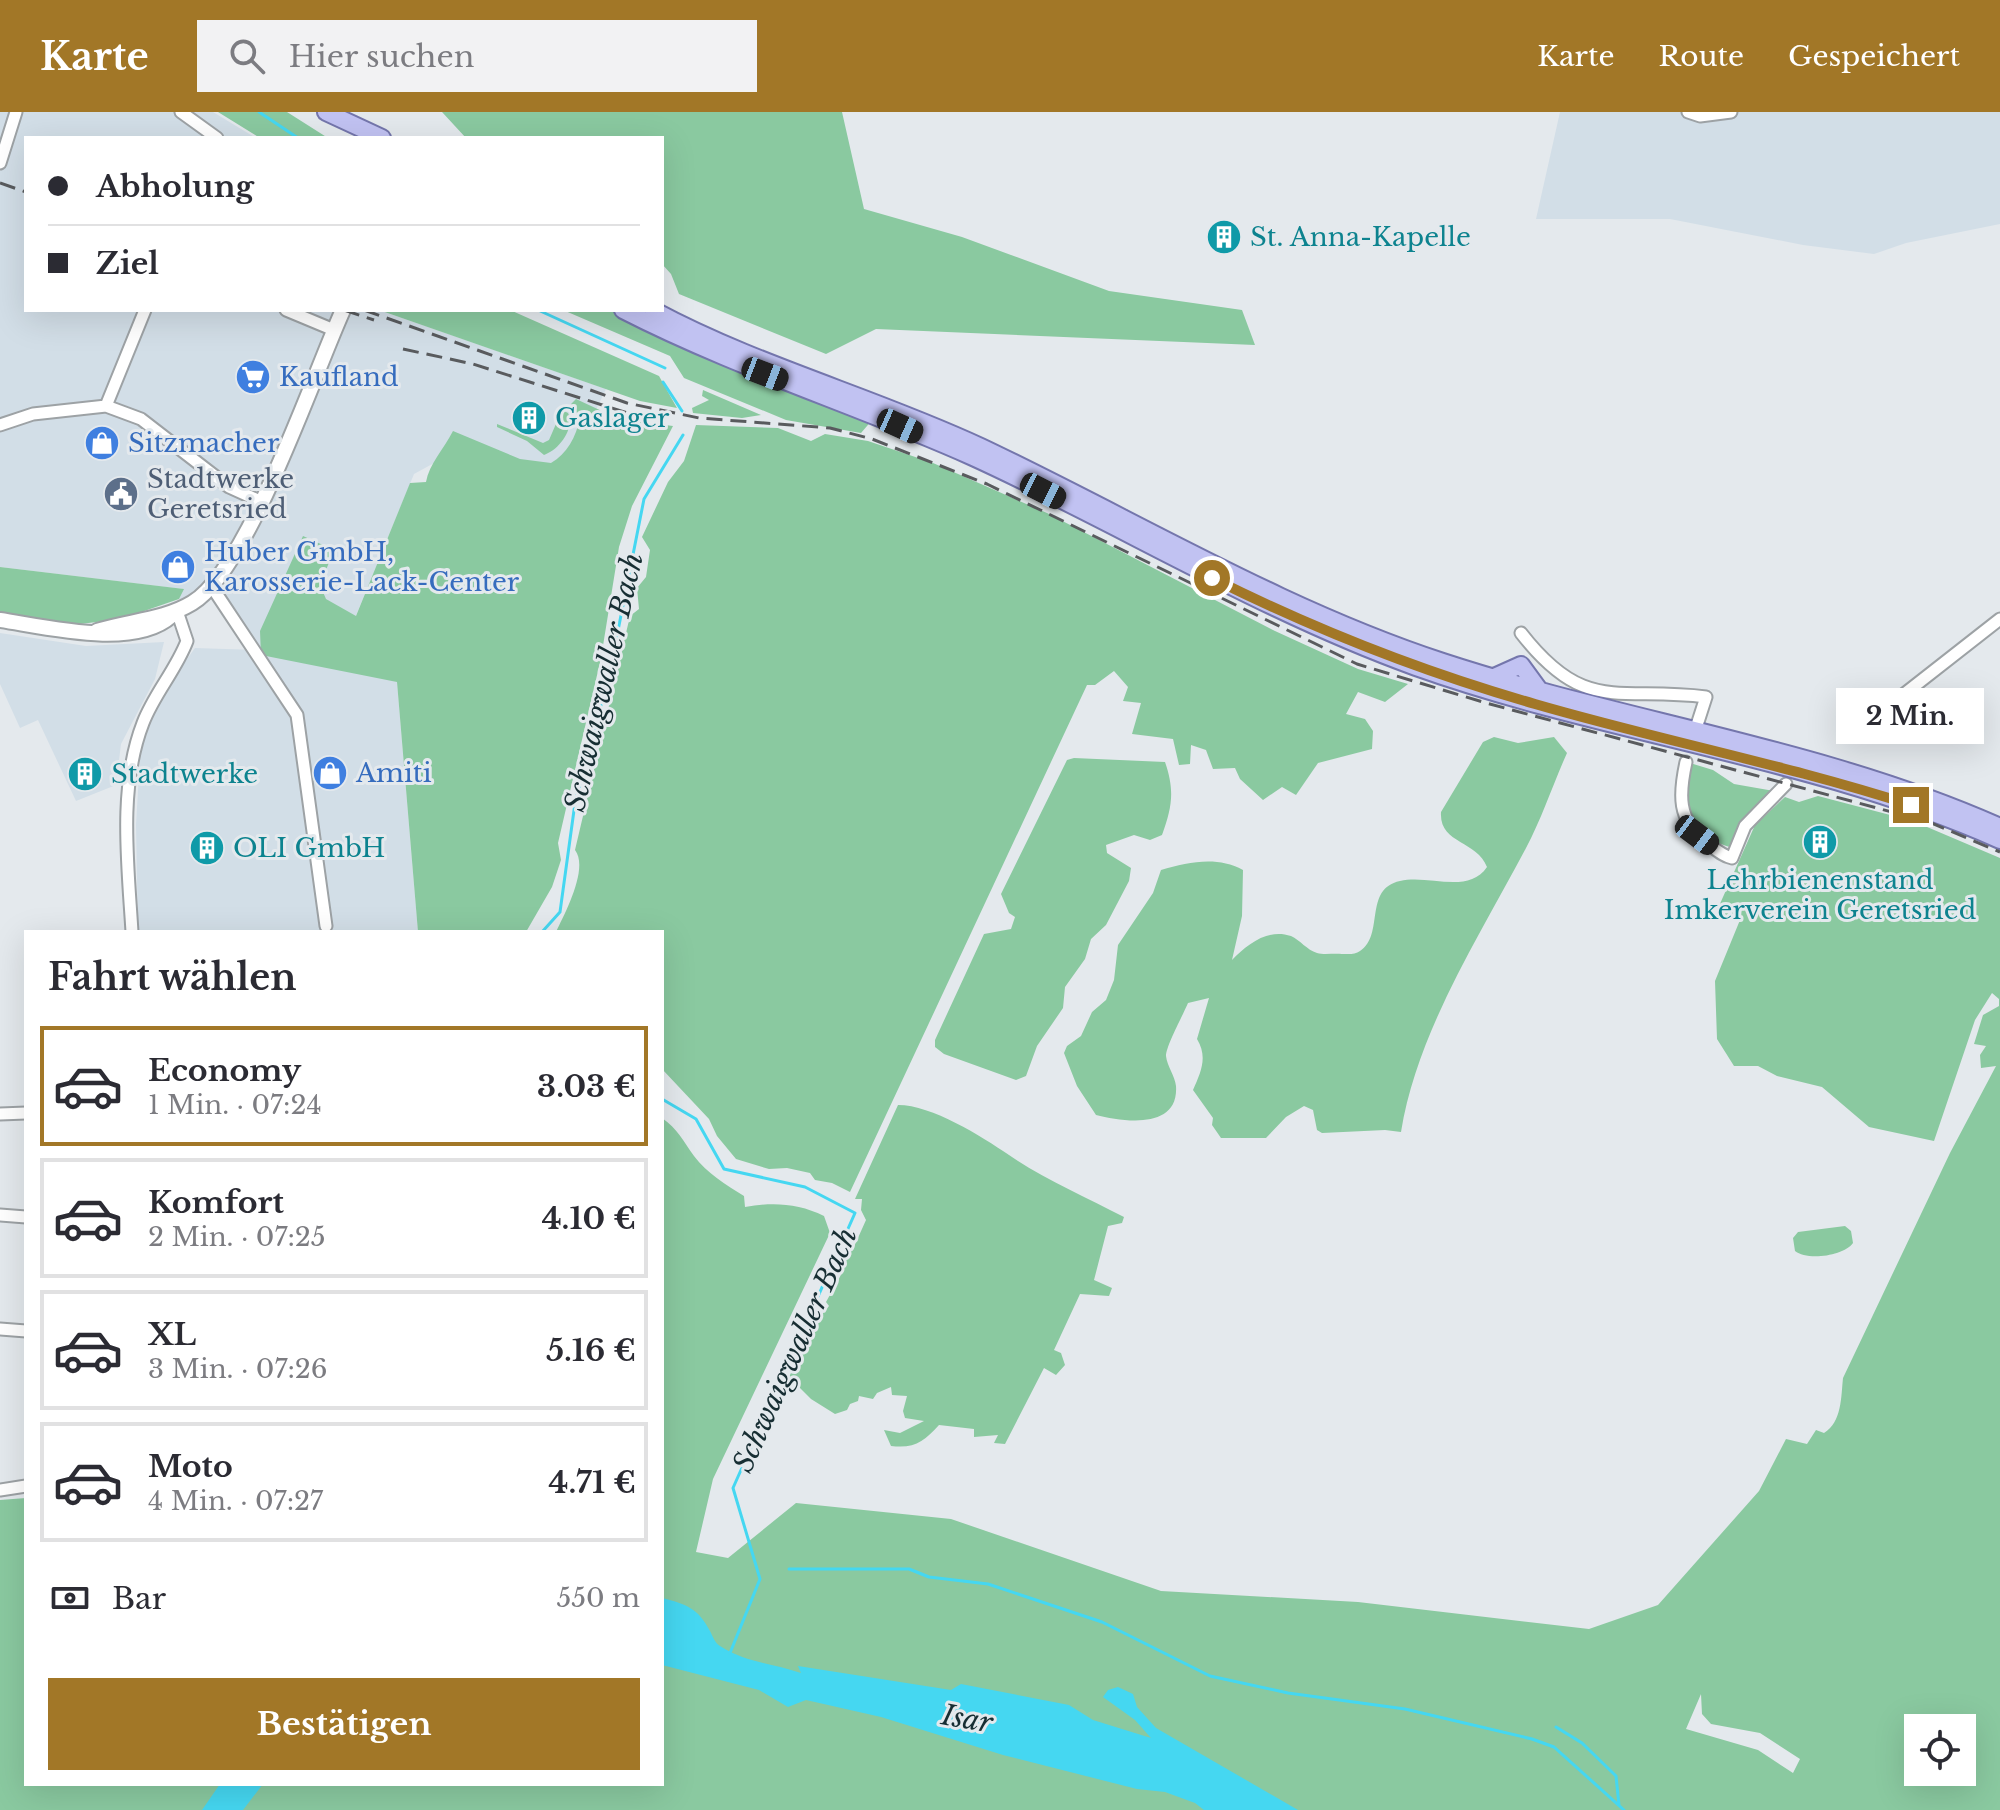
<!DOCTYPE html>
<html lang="de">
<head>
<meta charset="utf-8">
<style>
  :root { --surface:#fff; --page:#f2f2f3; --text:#2b2b33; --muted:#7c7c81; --line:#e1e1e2; --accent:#a27727 }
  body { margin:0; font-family:"Libre Baskerville",serif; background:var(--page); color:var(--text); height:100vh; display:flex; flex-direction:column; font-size:30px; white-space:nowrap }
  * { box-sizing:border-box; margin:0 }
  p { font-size:26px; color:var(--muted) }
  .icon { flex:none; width:44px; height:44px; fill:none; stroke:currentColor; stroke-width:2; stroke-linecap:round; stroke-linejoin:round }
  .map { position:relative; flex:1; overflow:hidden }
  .panel { position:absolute; left:24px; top:818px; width:640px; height:856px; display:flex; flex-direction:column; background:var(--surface); border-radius:0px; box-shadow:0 8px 32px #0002 }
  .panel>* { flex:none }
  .top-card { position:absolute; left:24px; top:24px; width:640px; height:176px; border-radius:0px; box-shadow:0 8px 32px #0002; display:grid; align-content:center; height:176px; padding:0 24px; background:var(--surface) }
  .buttons { position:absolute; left:1904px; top:1602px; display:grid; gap:16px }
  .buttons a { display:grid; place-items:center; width:72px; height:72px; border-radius:0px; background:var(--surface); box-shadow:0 8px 32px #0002; font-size:40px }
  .end { position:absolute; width:36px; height:36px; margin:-18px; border:10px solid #a27727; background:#fff; box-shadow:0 0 0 4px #fff }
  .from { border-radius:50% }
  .bubble { position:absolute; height:56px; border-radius:0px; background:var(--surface); box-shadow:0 8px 32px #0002; font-size:26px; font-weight:700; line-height:56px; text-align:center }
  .car { position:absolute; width:24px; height:48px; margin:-24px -12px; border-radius:10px; box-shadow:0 0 6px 2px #0007; background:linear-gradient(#222 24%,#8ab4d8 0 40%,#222 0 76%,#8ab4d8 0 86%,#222 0) }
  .top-card b { display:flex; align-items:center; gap:28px; height:76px; font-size:30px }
  .top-card b+b { border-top:2px solid var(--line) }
  .top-card i { width:20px; height:20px; background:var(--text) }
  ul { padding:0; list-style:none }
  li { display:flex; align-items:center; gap:24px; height:120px; margin:0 16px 12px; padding:0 8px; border:4px solid var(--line); border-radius:0px }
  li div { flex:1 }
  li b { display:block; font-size:30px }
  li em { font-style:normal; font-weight:700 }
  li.current { border-color:var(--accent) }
  li>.icon { width:72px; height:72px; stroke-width:1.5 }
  h2 { padding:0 24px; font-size:36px; line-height:96px }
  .pay { display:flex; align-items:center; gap:20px; height:88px; padding:0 24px; font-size:30px }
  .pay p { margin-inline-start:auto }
  .cta { display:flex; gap:16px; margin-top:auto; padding:16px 24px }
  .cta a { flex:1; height:92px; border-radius:0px; background:var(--accent); color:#fff; font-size:32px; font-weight:700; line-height:92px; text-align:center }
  header { display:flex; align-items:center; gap:48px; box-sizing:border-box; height:112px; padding:0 40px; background:var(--accent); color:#fff }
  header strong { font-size:38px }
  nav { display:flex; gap:44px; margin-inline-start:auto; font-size:28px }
  .search { width:560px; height:72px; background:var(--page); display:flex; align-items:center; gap:20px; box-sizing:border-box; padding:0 28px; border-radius:0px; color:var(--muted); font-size:30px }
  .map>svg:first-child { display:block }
  .built { fill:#d2dee7 }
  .green { fill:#8ac9a0; fill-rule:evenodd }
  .water { fill:#45d7f1 }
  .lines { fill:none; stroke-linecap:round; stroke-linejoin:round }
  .stream { stroke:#45d7f1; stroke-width:3 }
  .minor-casing { stroke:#9da2a5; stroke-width:15 }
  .tertiary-casing { stroke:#9da2a5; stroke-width:18 }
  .primary-casing { stroke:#7476ac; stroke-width:20 }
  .minor { stroke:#fff; stroke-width:11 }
  .tertiary { stroke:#fff; stroke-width:14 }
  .primary { stroke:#c1c2f2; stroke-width:16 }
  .rail { stroke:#595b5e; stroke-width:3; stroke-dasharray:16 8; stroke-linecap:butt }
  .route { stroke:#a27727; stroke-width:10 }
  .labels { text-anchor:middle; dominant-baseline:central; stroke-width:6; stroke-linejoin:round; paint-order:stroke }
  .culture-label { font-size:26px; fill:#0d838f; stroke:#e4e9ed; text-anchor:start }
  .shop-label { font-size:26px; fill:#366cbe; stroke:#e4e9ed; text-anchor:start }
  .service-label { font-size:26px; fill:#4e5e75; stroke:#e4e9ed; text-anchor:start }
  .water-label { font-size:28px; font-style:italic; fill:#172e33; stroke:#e4e9ed }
</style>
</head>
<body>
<header>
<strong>Karte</strong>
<div class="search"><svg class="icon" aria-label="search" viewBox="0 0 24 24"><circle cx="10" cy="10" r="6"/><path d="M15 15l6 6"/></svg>Hier suchen</div>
<nav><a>Karte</a><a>Route</a><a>Gespeichert</a></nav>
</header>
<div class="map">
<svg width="2000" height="1698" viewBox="0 0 2000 1698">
  <rect width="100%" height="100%" fill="#e4e9ed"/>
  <!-- built -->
  <path class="built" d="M0,0H213L256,26H26V198H379L606,277L560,373L458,338L414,362L341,540L397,570L418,820H138L136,713L141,628L171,569L195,536L257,538L225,487H179L183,477L0,455Z
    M1560,0H2000V112L1906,131L1874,142L1803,133L1670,107H1536Z
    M0,521L86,534L164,530L155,567L121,632L116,673L76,689L38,608L20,616L0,572Z"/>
  <!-- green -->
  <path class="green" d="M218,0H287L328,26H260Z
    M442,0H842L864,97L962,125L1109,179L1242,198L1255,233L876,217L826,242L679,182L671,162L662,152V26H466Z
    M379,198H510L659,264L677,296L640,289Z
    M563,198H613L667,224L873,307L861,321L786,308L684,266L670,244Z
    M703,278L761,303L742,306L693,301L692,296L709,288L702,284Z
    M576,287L619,307L673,314L632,394L619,435L601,546L558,731L561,748L552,775L526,820H418L397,570L261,543L260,519L303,424L334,438L320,473L326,487L356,504L410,371L426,370C429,352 444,337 453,319L520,347L551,351C567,342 576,325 580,306L571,292Z
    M562,298L568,301C575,317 559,338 544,343L527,329L497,315V312L543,331L549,328Z
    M696,313L778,316L811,329L825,322L868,329L933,351L1047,401L1275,519L1358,557L1408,572L1385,590L1358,580L1346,602L1365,607L1373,619L1372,637L1318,651L1296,683L1282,675L1263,688L1240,667L1235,656L1213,657L1206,638L1191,633L1190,652L1179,653L1173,627L1132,622L1141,591L1123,589L1128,575L1114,559L1095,573H1087L850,1080L832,1071L815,1068L810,1061L787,1056L769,1057L736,1047L717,1024L709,1007L662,957V820H556C565,801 589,756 575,738L630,504L639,497L637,476L646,465L650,438L642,425L668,370L684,349Z
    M0,455L184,477L179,487L121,507L72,513L0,503Z
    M1494,625L1518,631L1554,625L1567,641C1553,672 1542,706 1526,736C1479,825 1417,920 1401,1020L1385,1018L1322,1021L1317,1018L1313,998L1304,994L1286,1005L1266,1026H1221L1212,1013L1213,1006L1193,978C1201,960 1208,945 1197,927L1209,886L1188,891C1183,903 1166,934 1166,944C1167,954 1175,964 1176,974C1179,1018 1124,1010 1096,1003L1077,974L1064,941L1067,934L1081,924L1092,900L1106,888L1114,868L1118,833L1153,781L1161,758C1189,750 1217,744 1243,758L1242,804L1232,848C1247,833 1267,816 1291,824C1300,828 1307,838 1317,841C1324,843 1334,841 1342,842C1348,842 1355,843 1360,839C1385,823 1363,777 1400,769C1429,762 1468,783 1487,755C1477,728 1439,732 1441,700L1483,630Z
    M1074,646L1165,650C1175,679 1172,695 1162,723L1150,728L1134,723L1106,733L1107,741L1131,756L1129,769L1106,813L1091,827L1085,847L1065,875L1063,896L1037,934L1026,964L1016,968L944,942L935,935V928L984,822L1011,817L1015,805L1009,801L1001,782L1067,648Z
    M1690,651L1713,658L1734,672L1774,679L1733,736C1683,722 1684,696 1690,651Z
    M1818,684L1913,709L2000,746V1698H0V1388L26,1386V1672H662V1006C678,1017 683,1029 694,1044C707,1061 726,1073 744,1084L745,1095C772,1090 798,1091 824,1104L830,1121L713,1367L696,1440L728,1446L796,1391L951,1407L1161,1479L1358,1490L1589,1517L1658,1493L1759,1379L1786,1327L1807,1332L1816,1318L1824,1321C1842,1310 1841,1285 1843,1266L1950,1041L1996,954L1981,956L1980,943L1986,934L1974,932L1983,903L1999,894V887L1992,881L1975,908L1934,1029L1869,1015L1822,975L1777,964L1758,954H1734L1717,927L1715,869L1740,808L1726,806L1719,794L1755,713L1785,685L1799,690ZM1701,1582L1702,1602L1711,1612L1760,1621L1800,1647L1793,1661L1758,1638L1686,1617ZM1918,1616H1962V1660H1918Z
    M898,993C932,993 981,1024 1009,1043C1044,1067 1086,1085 1124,1105L1122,1111L1108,1114L1094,1168L1112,1176L1109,1184L1080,1182L1054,1238L1061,1241L1065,1253L1056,1263L1044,1256L1005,1332L994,1331L998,1323L974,1325V1317L939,1313C924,1329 915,1337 891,1334L884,1318L900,1321L924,1309L905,1306L903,1299L907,1284L892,1283L891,1275L877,1281L873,1287L859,1284L858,1289L850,1292L847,1298L835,1302L811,1287L789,1265L817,1208L829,1194L826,1190L842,1161L843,1147L853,1137L866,1108L861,1098L862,1087H855Z
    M1845,1114L1851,1119L1853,1131C1844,1144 1807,1149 1795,1139L1793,1126L1798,1120Z"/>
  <!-- water -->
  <path class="water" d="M662,1486C686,1492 698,1496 710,1519C713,1525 715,1531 720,1534C746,1551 773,1551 801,1561L798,1554L951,1578L961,1572L1069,1593L1093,1608L1151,1626L1135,1608L1103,1585L1108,1578L1118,1575L1133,1582L1137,1595L1156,1616L1298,1698H1204L1195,1691L1165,1680L1137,1677L1003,1643L881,1605L806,1588L788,1595L759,1578L662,1553Z
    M220,1672H263L243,1698H202Z"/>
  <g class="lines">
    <!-- stream -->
    <path class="stream" d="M259,0L298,26
      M538,198L665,256
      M663,270L682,299
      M542,820L560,800L575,691L610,559L644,387L683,323
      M662,987L696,1007L724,1057L805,1075L855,1101L733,1376L760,1467L730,1541
      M789,1457H909L929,1465L988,1472L1102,1510L1210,1564L1288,1581L1405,1597L1532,1627L1554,1635L1624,1698
      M1556,1615L1582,1631L1616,1664L1619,1693"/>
    <!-- minor casing -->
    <g class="minor-casing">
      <path id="minor" d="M181,0L217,26
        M1688,0L1700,4L1731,0
        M0,51L16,0
        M286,198L334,218
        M106,294L145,198
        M0,313L33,302L106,294L141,307L229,375L262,390
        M212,475L297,603L326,814
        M1521,521C1585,603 1617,574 1706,585L1697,613
        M1873,615L1894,590L2000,507
        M1686,650C1679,682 1677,708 1706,730C1714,736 1722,744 1732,746L1745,714L1786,672
        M132,820C128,753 118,675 143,611C154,582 176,558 187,529L177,499
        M0,1002L26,1001
        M0,1103L26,1105
        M0,1217L26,1219
        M0,1378L26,1374"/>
    </g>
    <!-- tertiary casing -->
    <g class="tertiary-casing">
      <path id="tertiary" d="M0,508C46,515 134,537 171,504
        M97,519C128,509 164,508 192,491C248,458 313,264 343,198"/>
    </g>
    <!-- primary casing -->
    <g class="primary-casing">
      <path id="primary" d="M326,0L382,26
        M623,198C736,256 857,293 973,345C1122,413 1261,499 1416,555C1607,623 1814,645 2000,728
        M653,198C757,254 874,285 981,335C1135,408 1281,497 1443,550C1626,610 1823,636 2000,715
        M1492,566L1521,553L1540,579"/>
    </g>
    <!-- minor -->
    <use href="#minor" class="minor"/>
    <!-- tertiary -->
    <use href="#tertiary" class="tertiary"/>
    <!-- primary -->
    <use href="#primary" class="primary"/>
    <!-- rail -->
    <path class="rail" d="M0,71L26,80
      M344,198L374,208
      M364,198L627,291L699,306L830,316L872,327L987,372L1357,552L1486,591L1929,710L2000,740
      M403,237L473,252L640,305"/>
  </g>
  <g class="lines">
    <!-- route -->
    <path class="route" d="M1212,466C1316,518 1423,560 1535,592C1659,628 1787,653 1911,693"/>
  </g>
  <!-- icons -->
  <defs>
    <g id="building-disc" transform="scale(1.8)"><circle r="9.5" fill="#0f9aa8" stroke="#e4e9ed"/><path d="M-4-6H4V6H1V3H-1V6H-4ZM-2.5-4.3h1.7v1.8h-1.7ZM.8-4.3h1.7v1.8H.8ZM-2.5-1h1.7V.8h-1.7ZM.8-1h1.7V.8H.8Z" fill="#fff"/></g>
    <g id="supermarket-disc" transform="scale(1.8)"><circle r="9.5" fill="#3f7fe0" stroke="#e4e9ed"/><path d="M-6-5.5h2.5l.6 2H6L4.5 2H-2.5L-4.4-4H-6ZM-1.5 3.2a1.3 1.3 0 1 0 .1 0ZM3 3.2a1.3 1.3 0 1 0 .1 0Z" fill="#fff"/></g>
    <g id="shop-disc" transform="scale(1.8)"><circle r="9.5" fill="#3f7fe0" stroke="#e4e9ed"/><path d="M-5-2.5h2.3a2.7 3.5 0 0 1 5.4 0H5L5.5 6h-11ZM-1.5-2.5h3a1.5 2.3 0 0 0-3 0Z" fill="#fff"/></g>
    <g id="civic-disc" transform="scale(1.8)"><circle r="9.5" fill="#5c6f8a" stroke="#e4e9ed"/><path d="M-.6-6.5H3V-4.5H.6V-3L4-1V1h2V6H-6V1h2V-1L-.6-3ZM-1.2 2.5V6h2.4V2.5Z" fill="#fff"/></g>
  </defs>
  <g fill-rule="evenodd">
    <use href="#building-disc" x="1224" y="125"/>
    <use href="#supermarket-disc" x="253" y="265"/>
    <use href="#building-disc" x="529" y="306"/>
    <use href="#shop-disc" x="102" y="331"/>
    <use href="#civic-disc" x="121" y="382"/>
    <use href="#shop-disc" x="178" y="455"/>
    <use href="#shop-disc" x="330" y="661"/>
    <use href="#building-disc" x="85" y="662"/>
    <use href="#building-disc" x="1820" y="730"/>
    <use href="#building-disc" x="207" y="736"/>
  </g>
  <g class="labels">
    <!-- culture labels -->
    <g class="culture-label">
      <text x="1250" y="125">St. Anna-Kapelle</text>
      <text x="555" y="306">Gaslager</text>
      <text x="111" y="662">Stadtwerke</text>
      <text x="233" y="736">OLI GmbH</text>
      <text x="1820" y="768" text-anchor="middle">Lehrbienenstand<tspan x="1820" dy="30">Imkerverein Geretsried</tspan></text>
    </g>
    <!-- shop labels -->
    <g class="shop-label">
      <text x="279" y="265">Kaufland</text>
      <text x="128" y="331">Sitzmacher</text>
      <text x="204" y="440">Huber GmbH,<tspan x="204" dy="30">Karosserie-Lack-Center</tspan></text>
      <text x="356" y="661">Amiti</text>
    </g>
    <!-- service labels -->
    <g class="service-label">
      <text x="147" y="367">Stadtwerke<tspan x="147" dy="30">Geretsried</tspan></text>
    </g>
    <!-- water labels -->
    <g class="water-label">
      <text transform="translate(604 570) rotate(-77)">Schwaigwaller Bach</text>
      <text transform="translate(795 1238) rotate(-66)">Schwaigwaller Bach</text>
      <text transform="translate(967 1607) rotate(10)">Isar</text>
    </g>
  </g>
</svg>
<div class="buttons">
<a><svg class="icon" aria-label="locate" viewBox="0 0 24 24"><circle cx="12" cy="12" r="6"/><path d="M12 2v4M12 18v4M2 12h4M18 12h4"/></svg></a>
</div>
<i class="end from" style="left:1212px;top:466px"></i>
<i class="end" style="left:1911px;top:693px"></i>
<div class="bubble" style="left:1836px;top:576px;width:148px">2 Min.</div>
<i class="car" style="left:765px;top:262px;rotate:111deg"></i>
<i class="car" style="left:900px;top:314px;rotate:114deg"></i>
<i class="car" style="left:1043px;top:379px;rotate:117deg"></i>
<i class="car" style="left:1697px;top:723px;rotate:127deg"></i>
<div class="top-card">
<b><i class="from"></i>Abholung</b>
<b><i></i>Ziel</b>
</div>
<section class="panel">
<h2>Fahrt wählen</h2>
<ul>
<li class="current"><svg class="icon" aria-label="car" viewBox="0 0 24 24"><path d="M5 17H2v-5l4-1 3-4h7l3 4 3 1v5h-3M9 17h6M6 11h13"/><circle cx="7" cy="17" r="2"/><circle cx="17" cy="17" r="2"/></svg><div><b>Economy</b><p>1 Min. · 07:24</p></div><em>3.03 €</em></li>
<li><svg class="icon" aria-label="car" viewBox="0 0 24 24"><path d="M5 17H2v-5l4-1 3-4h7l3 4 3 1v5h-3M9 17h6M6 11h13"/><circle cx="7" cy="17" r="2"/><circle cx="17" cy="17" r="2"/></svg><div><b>Komfort</b><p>2 Min. · 07:25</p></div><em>4.10 €</em></li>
<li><svg class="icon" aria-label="car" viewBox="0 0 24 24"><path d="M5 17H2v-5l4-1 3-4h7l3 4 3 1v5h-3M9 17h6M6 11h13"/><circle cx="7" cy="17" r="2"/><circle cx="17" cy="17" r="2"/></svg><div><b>XL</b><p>3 Min. · 07:26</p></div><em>5.16 €</em></li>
<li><svg class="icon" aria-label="car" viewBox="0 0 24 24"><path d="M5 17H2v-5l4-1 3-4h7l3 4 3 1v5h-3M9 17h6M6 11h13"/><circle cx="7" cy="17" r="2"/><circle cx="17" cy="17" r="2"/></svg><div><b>Moto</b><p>4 Min. · 07:27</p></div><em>4.71 €</em></li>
</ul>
<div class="pay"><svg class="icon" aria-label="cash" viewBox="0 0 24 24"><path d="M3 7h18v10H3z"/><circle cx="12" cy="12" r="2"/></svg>Bar<p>550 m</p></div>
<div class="cta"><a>Bestätigen</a></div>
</section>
</div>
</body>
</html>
